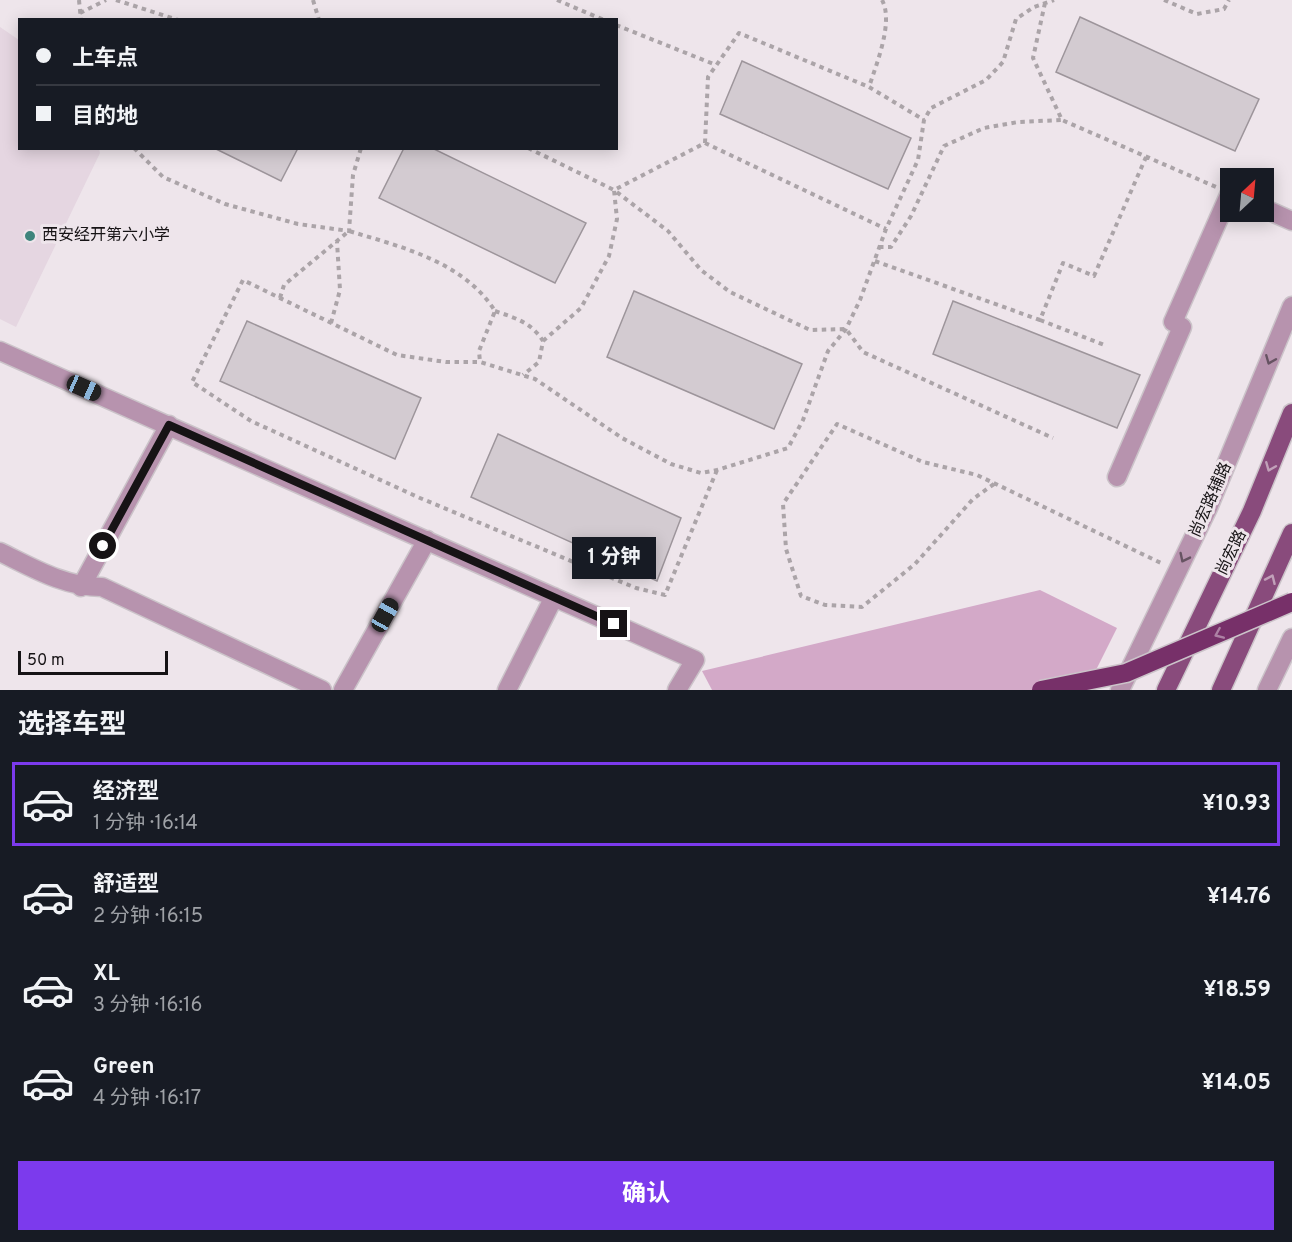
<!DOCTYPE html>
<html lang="zh">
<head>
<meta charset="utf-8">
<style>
  :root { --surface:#171b24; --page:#242831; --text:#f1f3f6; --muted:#9ea1a6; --line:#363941; --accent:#7c3aed }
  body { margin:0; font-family:Overpass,"Noto Sans SC",sans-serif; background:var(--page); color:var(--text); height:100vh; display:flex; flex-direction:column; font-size:22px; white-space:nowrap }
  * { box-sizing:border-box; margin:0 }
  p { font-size:20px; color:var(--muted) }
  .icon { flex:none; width:33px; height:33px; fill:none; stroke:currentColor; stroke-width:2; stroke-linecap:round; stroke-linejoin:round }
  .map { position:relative; height:690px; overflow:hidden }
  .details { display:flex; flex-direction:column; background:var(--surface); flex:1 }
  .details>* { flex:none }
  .banner { position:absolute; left:18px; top:18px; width:600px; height:132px; border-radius:0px; box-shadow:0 3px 15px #0003; display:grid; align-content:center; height:132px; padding:0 18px; background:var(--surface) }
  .needle { width:39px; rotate:26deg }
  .fabs { position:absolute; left:1220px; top:168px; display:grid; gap:12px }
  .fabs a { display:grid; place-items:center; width:54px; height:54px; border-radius:0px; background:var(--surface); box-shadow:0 3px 15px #0003; font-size:30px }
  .scale { position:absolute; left:18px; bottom:15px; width:150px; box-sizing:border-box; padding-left:6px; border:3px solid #161315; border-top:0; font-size:16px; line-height:21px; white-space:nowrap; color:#161315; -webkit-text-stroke:4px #eee5eb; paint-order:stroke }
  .end { position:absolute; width:27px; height:27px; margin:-14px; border:8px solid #161315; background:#fff; box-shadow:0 0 0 3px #fff }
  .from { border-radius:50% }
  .bubble { position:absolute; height:42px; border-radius:0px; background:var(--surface); box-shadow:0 3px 15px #0003; font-size:20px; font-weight:700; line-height:42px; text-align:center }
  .car { position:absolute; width:18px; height:36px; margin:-18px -9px; border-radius:8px; box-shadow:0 0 4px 2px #0007; background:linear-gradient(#222 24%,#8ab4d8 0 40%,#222 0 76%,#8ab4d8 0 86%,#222 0) }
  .banner b { display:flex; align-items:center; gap:21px; height:57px; font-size:22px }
  .banner b+b { border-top:2px solid var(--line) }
  .banner i { width:15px; height:15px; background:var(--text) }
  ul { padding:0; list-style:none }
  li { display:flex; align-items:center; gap:18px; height:84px; margin:0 12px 9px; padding:0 6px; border:3px solid transparent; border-radius:0px }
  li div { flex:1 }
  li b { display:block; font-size:22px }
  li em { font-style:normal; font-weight:700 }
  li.current { border-color:var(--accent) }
  li>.icon { width:54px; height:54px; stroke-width:1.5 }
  h2 { padding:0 18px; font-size:27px; line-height:72px }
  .cta { display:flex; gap:12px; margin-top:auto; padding:12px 18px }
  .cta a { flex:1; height:69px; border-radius:0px; background:var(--accent); color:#fff; font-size:24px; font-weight:700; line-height:69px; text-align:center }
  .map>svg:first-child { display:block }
  .built { fill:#e5d6e1 }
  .forest { fill:#d3a9c8 }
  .building { fill:#d3cbd1; stroke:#9d959b; stroke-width:1.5 }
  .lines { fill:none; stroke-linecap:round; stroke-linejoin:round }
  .minor-casing { stroke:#cbc3c9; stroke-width:21 }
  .tertiary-casing { stroke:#cbc3c9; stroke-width:21 }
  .primary-casing { stroke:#cbc3c9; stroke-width:21 }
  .path { stroke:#aba4a8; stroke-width:4; stroke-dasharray:4.5 4.5; stroke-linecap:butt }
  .minor { stroke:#b793ae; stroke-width:18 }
  .tertiary { stroke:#b793ae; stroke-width:18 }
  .primary { stroke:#894b7c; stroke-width:18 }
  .motorway-bridge-casing { stroke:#cbc3c9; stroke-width:21; stroke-linecap:butt }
  .motorway-bridge { stroke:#773069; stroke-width:18 }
  .oneway { stroke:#665362 }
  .oneway2 { stroke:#c1a0b9 }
  .oneway3 { stroke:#ad81a4 }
  .route { stroke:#161315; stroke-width:8 }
  .poi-dot { fill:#3e847c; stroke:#eee5eb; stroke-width:2 }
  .labels { text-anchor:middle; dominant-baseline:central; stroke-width:6; stroke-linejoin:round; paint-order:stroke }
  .poi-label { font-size:16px; fill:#161315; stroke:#eee5eb; text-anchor:start }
  .street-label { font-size:16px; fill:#161315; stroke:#eee5eb }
</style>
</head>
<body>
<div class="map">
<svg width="1292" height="690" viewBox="0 0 1292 690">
  <rect width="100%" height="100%" fill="#eee5eb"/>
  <!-- built -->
  <path class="built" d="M0,27L19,40L20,148L99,149L100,153L16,327L0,319Z"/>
  <!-- forest -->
  <path class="forest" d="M1040,590L1117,628L1090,682L1042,690H712L702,671Z"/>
  <!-- building -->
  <path class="building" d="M1080,17L1259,99L1235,151L1056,72Z
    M742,61L911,138L888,189L720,114Z
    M214,148H298L281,181Z
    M404,148H432L586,223L555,283L379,198Z
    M634,291L802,364L774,429L607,357Z
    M953,301L1140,375L1117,428L933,354Z
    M247,321L421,398L395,459L220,381Z
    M498,434L681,518L657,581L471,497Z"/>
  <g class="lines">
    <!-- minor casing -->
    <g class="minor-casing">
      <path id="minor" d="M1263,208L1292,221
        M0,351L695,660L677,690
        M1117,477L1182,327L1173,322L1230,193
        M0,552C33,568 65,587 102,587L322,690
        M81,587L169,425
        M343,690L427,540
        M507,690L554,597"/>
    </g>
    <!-- tertiary casing -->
    <g class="tertiary-casing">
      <path id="tertiary" d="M1120,690L1208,508L1292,306
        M1267,690L1292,638"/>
    </g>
    <!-- primary casing -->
    <g class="primary-casing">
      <path id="primary" d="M1166,690L1252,511L1292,413
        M1221,690L1292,533"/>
    </g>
    <!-- path -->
    <path class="path" d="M79,0L81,20
      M116,0L178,20
      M313,0L319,20
      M557,0L604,20
      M882,0C894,22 876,65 869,87L924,120
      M1164,0L1197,14L1224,9L1229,0
      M1045,3L1033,58L1062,120L1216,187
      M80,13L106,0
      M616,25L716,65
      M705,143L708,77L739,33L869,87
      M134,148L163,177L225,204L298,224L349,231L353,175L361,148
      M528,148L614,190L705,143L886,229
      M879,247H891L911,216L944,146L984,128L1018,122L1062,120
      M875,261L1040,320L1063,263L1094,276L1146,157
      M280,298L284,285L349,231C402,247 464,262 495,311L479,351L480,362
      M495,311C515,318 531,322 543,341L539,362L523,375
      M1040,320L1107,346
      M331,323L340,290L337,242
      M543,341L581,308L609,256L617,219L614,190L668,231L701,270L730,292L810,330L846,329L863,352L1053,438
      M717,470L665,595L636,588L420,498L251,421L192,382L243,280L397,355L446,362H480L535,379L622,438L671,464L701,473L717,470L788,448L803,420L828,351L846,329L860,300L886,229L918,160L924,120L931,108L986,80L1003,62L1016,19L1034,7L1054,0
      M994,484L973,499L915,564L862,607L825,605L801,596L786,549L783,504L837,424L923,462L977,475L1161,563"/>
    <!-- minor -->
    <use href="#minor" class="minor"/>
    <!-- tertiary -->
    <use href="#tertiary" class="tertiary"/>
    <!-- primary -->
    <use href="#primary" class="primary"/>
    <!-- motorway-bridge casing -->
    <g class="motorway-bridge-casing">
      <path id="motorway-bridge" d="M1041,690L1126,673L1292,602"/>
    </g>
    <!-- motorway-bridge -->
    <use href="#motorway-bridge" class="motorway-bridge"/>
  </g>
  <!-- one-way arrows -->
  <defs><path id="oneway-chevron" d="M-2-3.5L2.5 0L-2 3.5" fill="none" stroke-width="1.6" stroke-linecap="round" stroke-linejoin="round" transform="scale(1.5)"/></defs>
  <g class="oneway">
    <use href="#oneway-chevron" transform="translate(1270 360) rotate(112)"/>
    <use href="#oneway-chevron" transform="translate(1184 558) rotate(116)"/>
  </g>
  <g class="oneway2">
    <use href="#oneway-chevron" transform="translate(1270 467) rotate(112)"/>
    <use href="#oneway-chevron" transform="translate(1271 579) rotate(-66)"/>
  </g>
  <use class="oneway3" href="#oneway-chevron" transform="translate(1219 634) rotate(157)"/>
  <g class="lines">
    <!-- route -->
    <path class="route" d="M103,546L169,425L614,624"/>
  </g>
  <!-- markers -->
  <circle class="poi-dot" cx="30" cy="236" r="6"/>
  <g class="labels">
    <!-- poi labels -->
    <g class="poi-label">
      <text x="42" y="236">西安经开第六小学</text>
    </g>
    <!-- street labels -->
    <g class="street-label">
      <text transform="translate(1211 500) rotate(-66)">尚宏路辅路</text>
      <text transform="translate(1232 553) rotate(-64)">尚宏路</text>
    </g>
  </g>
</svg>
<div class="fabs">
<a><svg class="needle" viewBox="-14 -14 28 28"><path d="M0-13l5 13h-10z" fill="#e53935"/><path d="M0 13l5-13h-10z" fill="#9ea1a6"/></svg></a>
</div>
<div class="scale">50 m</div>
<i class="end from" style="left:103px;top:546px"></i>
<i class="end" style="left:614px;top:624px"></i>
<div class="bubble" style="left:572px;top:537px;width:84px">1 分钟</div>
<i class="car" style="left:84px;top:388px;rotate:114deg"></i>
<i class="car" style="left:385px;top:615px;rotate:29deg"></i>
<div class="banner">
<b><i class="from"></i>上车点</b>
<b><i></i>目的地</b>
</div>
</div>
<section class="details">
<h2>选择车型</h2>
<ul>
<li class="current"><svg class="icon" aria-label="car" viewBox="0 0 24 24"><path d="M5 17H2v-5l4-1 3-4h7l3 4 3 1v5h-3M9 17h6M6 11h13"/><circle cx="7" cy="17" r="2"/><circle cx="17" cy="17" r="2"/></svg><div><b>经济型</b><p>1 分钟 · 16:14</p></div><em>¥10.93</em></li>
<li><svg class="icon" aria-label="car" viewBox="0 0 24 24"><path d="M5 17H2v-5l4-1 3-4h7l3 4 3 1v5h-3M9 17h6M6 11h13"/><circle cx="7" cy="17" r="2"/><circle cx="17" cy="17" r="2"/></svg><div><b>舒适型</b><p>2 分钟 · 16:15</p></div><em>¥14.76</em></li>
<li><svg class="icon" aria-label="car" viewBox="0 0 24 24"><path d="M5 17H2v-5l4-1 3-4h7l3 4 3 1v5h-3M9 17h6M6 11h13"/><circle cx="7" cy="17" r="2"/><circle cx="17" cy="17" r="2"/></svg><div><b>XL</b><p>3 分钟 · 16:16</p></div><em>¥18.59</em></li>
<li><svg class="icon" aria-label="car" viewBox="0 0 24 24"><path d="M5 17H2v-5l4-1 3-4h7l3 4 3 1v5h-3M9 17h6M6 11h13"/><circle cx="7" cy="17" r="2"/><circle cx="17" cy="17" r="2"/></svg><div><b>Green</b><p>4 分钟 · 16:17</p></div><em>¥14.05</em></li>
</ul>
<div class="cta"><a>确认</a></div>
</section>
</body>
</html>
